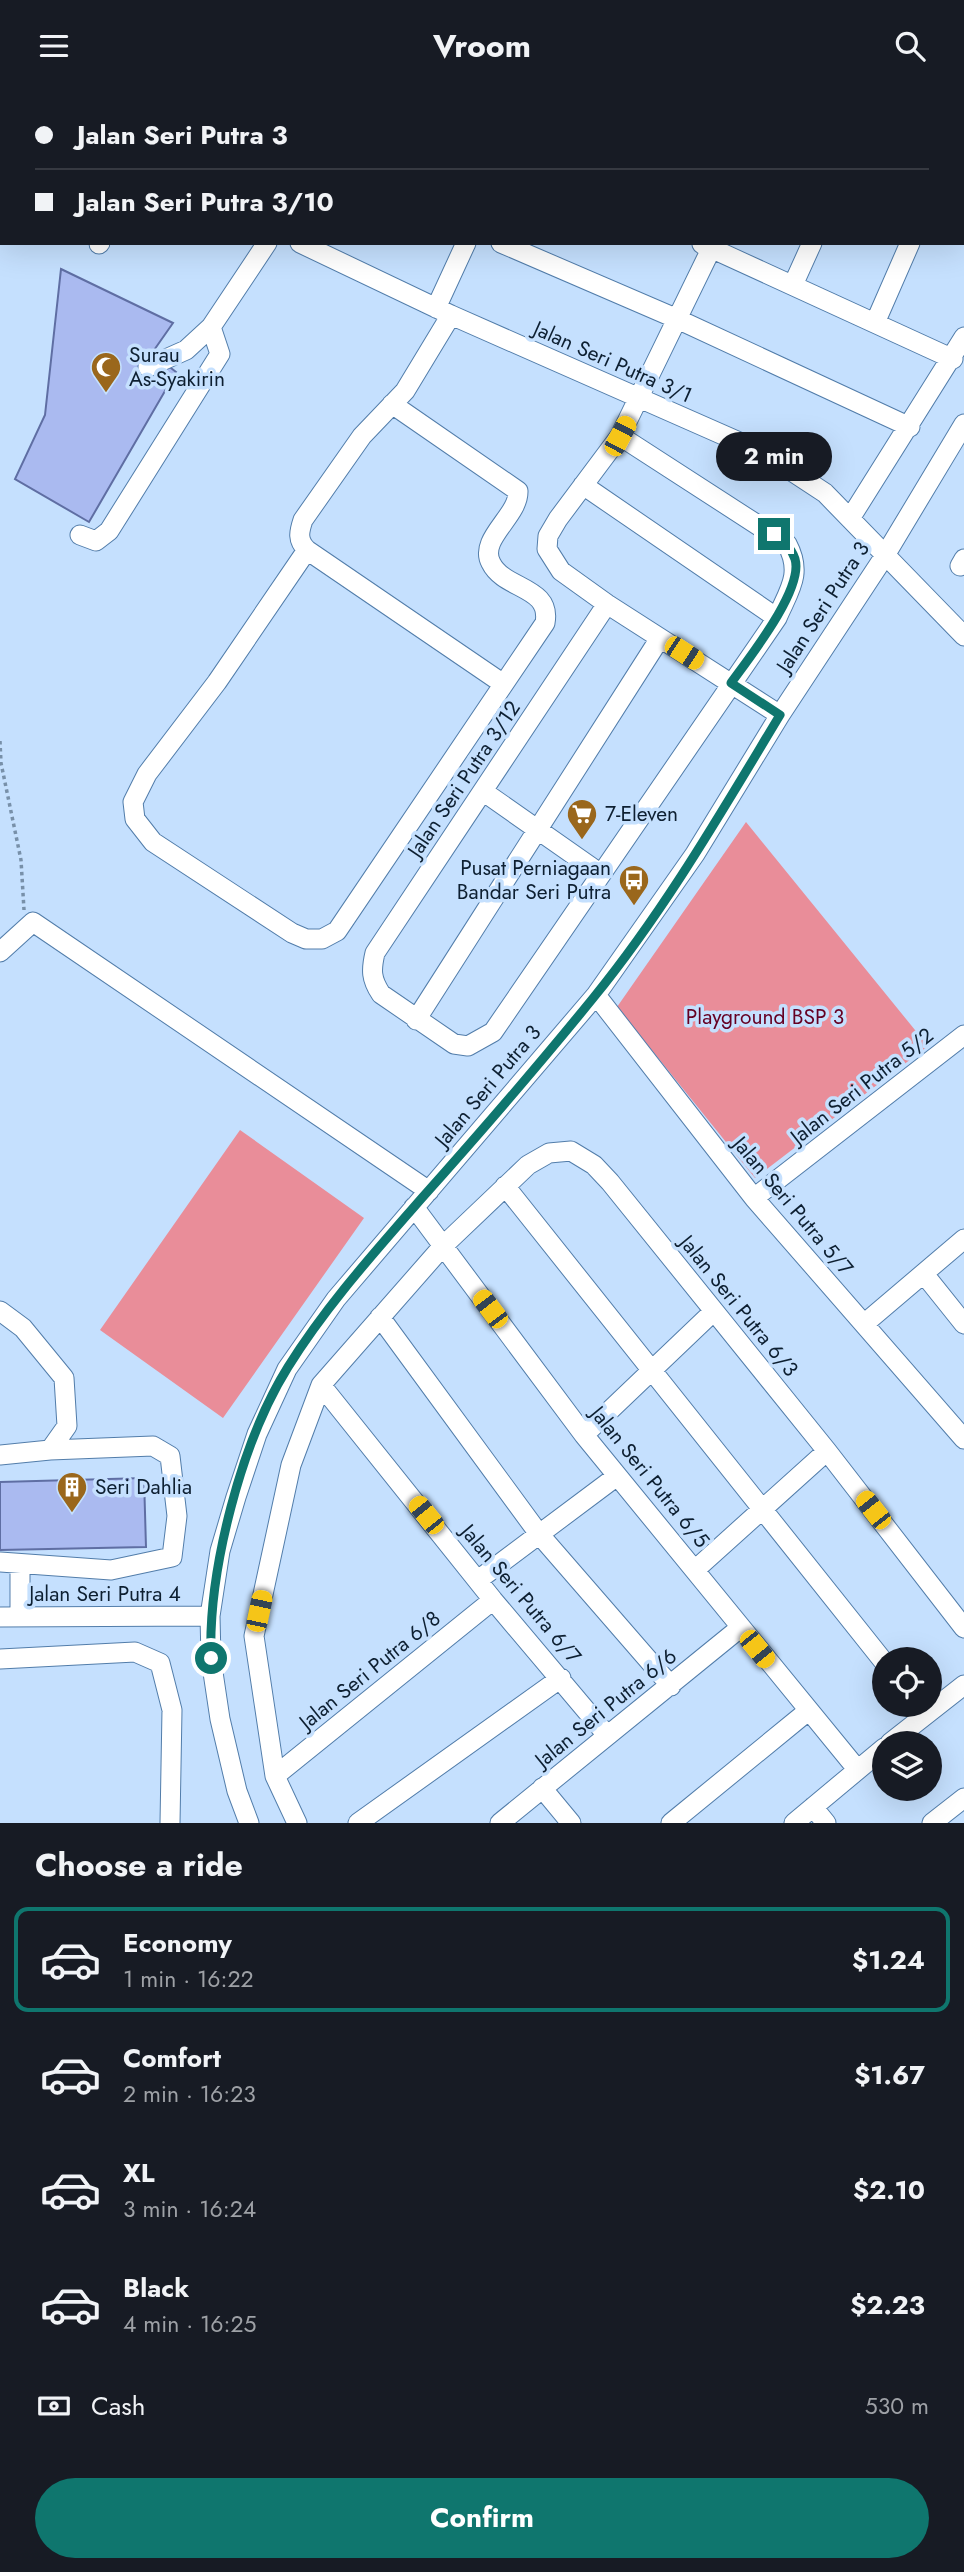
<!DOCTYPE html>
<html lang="en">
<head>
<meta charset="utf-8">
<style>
  :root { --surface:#171b24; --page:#20242c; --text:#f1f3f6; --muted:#9ea1a6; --line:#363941; --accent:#0f766e }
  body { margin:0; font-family:Jost,sans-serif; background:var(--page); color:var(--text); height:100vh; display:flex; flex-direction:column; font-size:26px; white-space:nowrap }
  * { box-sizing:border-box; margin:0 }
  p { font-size:23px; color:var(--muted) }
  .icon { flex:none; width:38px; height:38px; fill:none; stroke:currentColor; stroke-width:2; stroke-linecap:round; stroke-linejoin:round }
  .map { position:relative; height:1732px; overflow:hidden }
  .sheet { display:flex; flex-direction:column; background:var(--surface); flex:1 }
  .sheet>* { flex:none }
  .top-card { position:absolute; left:0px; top:0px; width:964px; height:154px; box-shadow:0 7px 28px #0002; display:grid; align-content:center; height:154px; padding:0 35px; background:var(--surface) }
  .controls { position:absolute; left:872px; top:1556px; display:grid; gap:14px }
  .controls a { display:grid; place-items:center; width:70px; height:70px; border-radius:50%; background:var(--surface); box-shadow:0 7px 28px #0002; font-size:35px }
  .end { position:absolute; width:32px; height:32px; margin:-16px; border:9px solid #0f766e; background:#fff; box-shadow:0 0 0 4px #fff }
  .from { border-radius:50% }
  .bubble { position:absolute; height:49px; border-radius:24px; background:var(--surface); box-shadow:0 7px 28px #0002; font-size:23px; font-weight:700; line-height:49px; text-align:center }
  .car { position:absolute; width:21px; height:42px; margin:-21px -10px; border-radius:9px; box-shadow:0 0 5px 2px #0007; background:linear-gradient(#f5c518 24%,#345 0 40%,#f5c518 0 76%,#345 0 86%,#f5c518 0) }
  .top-card b { display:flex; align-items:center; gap:24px; height:66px; font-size:26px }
  .top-card b+b { border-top:2px solid var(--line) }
  .top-card i { width:18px; height:18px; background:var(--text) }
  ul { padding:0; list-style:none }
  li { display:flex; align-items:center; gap:21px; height:105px; margin:0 14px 10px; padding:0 21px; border:4px solid transparent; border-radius:14px }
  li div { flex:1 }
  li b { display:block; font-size:26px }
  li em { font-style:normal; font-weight:700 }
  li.current { border-color:var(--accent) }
  li>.icon { width:63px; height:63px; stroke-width:1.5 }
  h2 { padding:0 35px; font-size:32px; line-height:84px }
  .pay { display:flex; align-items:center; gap:18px; height:77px; padding:0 35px; font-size:26px }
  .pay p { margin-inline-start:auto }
  .cta { display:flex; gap:14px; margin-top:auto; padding:14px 35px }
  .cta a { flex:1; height:80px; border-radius:42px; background:var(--accent); color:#fff; font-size:28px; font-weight:700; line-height:80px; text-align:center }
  header { display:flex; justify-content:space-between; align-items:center; height:91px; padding:0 35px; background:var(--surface); font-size:32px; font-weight:700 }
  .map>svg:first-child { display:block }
  .green { fill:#e98d99 }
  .building { fill:#aabaf0; stroke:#5f6ea3; stroke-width:2 }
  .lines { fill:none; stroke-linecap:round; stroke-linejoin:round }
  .minor-casing { stroke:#527daa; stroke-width:21 }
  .path { stroke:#7890a9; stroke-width:3.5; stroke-dasharray:3.5 3.5; stroke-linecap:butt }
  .minor { stroke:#fff; stroke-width:19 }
  .route { stroke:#0f766e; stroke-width:9 }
  .labels { text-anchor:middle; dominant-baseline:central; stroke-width:7; stroke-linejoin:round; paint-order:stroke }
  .poi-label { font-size:21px; fill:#0d1f31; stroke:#c5e0fe; text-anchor:start }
  .street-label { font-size:21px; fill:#0d1f31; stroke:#c5e0fe }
  .park-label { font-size:21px; fill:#650023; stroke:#c5e0fe }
</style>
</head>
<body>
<header><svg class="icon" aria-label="menu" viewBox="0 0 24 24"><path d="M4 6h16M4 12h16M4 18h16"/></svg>Vroom<svg class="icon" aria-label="search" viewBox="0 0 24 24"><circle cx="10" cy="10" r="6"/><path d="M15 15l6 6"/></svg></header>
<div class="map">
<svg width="964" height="1732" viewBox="0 0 964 1732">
  <rect width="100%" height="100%" fill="#c5e0fe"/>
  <!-- green -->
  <path class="green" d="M746,731L928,955L755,1087L617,916Z
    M240,1039L364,1127L223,1327L100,1239Z"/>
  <!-- building -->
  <path class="building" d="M61,178L173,232L152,262L176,281L89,431L15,388L45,324Z
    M144,1387L146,1456L0,1459V1391Z"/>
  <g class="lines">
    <!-- minor casing -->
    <g class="minor-casing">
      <path id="minor" d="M369,0L372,2
        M747,0L751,2
        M265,2V0
        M300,2L301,0
        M394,2L395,0
        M492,2L493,0
        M688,2L689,0
        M773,2L774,0
        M881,2L882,0
        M962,32L964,28
        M962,104L964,105
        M300,152L451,224L764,362L825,402L964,545
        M501,152L675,227L910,336
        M714,152L620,345L558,428L548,445L547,458L561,480L607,513L780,624
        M99,153L100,152
        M702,153L953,268
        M793,194L812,152
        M436,217L466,152
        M451,224L405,300L362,345L303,429C299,441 297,449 307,459L502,592
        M875,232L910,152
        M148,276L186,259L211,236L267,152
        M583,394L777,527
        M851,426L964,246
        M80,444L96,450L109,440L220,263L211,236
        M307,459L217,591L147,683L133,711L135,728L153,751L292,842L306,848H322L337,840L545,532C552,495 504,499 491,472C478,448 519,425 518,400L392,313
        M960,475L964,468
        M607,513L375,862C371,879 371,888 381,903L454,953L468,955L493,941L777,527C789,499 803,483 787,453L620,345
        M484,701L601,783
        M0,861L33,831L429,1100
        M596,904L754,1107L964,1348
        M416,929L660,547
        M505,1095L884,1571
        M754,1107L964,944
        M414,1116L584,1344L857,1678
        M924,1183L964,1233
        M0,1220L23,1237L64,1287L67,1335L50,1359L0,1364
        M380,1226L539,1443L671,1595
        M864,1233L964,1148
        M321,1294L493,1509L606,1643
        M584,1344L714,1220
        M0,1471L111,1479L172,1466L177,1425L170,1365L153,1355L50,1359
        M20,1474V1526
        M696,1478L827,1360
        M478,1489L617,1385
        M0,1526L210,1525
        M0,1568L135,1561L160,1572L172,1619L170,1732
        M890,1652L964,1594
        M275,1685L493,1509
        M542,1697L571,1732
        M813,1716L826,1732
        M249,1732L237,1700L220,1628L211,1568L210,1525L220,1460L236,1406L257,1343L287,1278L336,1208L596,904L695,763L780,624L884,466L964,333
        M297,1732L275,1685L254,1545L291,1374L321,1294L443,1155L528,1074L549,1062L571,1060L594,1074L610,1091L827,1360L964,1537
        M358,1732L561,1587
        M500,1732L740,1537
        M671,1732L808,1620
        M794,1732L884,1657
        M932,1732L964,1707"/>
    </g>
    <!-- path -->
    <path class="path" d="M0,650L1,672L21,769L24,819"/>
    <!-- minor -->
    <use href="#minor" class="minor"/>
  </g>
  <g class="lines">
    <!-- route -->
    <path class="route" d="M211,1567C208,1480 241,1351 288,1276C326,1215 374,1162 421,1108C480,1042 538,975 594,906C665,819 722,720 780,624L731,592C749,567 804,498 795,468C791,456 783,450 774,443"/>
  </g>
  <!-- icons -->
  <defs>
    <g id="mosque-pin" transform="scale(1.575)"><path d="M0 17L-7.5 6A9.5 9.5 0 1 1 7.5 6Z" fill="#9a671c" stroke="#c5e0fe"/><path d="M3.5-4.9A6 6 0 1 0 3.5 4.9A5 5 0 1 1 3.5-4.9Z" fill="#fff"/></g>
    <g id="supermarket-pin" transform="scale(1.575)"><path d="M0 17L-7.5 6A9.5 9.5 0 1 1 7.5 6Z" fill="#9a671c" stroke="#c5e0fe"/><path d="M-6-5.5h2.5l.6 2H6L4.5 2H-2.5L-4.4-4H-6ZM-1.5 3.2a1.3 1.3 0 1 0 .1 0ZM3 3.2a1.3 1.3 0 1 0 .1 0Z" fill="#fff"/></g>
    <g id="bus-pin" transform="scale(1.575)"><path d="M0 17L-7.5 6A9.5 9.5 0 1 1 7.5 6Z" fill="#9a671c" stroke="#c5e0fe"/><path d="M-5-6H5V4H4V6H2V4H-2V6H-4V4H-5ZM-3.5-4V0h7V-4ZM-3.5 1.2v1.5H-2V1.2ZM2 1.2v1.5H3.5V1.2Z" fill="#fff"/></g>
    <g id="building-pin" transform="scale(1.575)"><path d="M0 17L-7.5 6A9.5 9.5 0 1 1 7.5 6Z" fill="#9a671c" stroke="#c5e0fe"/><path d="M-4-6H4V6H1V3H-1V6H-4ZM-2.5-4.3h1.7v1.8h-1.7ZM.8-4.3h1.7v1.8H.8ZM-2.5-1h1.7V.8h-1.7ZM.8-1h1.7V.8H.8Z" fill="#fff"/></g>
  </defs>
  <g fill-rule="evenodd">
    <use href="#mosque-pin" x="106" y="276"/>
    <use href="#supermarket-pin" x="582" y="723"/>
    <use href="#bus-pin" x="634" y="789"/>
    <use href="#building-pin" x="72" y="1396"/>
  </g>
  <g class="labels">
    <!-- poi labels -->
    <g class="poi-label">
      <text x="129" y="264">Surau<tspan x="129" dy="24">As-Syakirin</tspan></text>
      <text x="605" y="723">7-Eleven</text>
      <text x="611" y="777" text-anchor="end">Pusat Perniagaan<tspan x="611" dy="24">Bandar Seri Putra</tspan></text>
      <text x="95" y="1396">Seri Dahlia</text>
    </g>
    <!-- street labels -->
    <g class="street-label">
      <text transform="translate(613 271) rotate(24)">Jalan Seri Putra 3/1</text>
      <text transform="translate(823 516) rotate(-57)">Jalan Seri Putra 3</text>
      <text transform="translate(464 688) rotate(-56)">Jalan Seri Putra 3/12</text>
      <text transform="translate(488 995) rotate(-50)">Jalan Seri Putra 3</text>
      <text transform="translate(862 995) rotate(-38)">Jalan Seri Putra 5/2</text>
      <text transform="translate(793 1115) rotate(50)">Jalan Seri Putra 5/7</text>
      <text transform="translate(739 1215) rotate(51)">Jalan Seri Putra 6/3</text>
      <text transform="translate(650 1386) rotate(51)">Jalan Seri Putra 6/5</text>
      <text x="105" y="1503">Jalan Seri Putra 4</text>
      <text transform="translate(521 1503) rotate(50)">Jalan Seri Putra 6/7</text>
      <text transform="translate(370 1579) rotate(-39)">Jalan Seri Putra 6/8</text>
      <text transform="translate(606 1617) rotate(-39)">Jalan Seri Putra 6/6</text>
    </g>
    <!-- park labels -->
    <g class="park-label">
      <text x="765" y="926">Playground BSP 3</text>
    </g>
  </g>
</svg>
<div class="controls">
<a><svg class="icon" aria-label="locate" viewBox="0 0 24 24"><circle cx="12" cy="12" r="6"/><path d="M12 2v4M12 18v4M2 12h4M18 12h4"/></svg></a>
<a><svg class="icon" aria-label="layers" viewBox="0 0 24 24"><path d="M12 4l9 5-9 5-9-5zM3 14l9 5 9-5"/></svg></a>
</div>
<i class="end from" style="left:211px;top:1567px"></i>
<i class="end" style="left:774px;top:443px"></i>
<div class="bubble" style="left:716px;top:341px;width:116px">2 min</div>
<i class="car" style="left:620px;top:345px;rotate:28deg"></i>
<i class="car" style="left:684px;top:562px;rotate:123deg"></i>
<i class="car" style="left:490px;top:1218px;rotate:323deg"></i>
<i class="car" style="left:873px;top:1419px;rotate:322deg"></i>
<i class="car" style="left:426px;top:1424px;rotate:321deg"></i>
<i class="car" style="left:259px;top:1520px;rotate:12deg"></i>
<i class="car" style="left:757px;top:1558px;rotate:141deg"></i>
<div class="top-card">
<b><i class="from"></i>Jalan Seri Putra 3</b>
<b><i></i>Jalan Seri Putra 3/10</b>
</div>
</div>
<section class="sheet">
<h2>Choose a ride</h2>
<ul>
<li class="current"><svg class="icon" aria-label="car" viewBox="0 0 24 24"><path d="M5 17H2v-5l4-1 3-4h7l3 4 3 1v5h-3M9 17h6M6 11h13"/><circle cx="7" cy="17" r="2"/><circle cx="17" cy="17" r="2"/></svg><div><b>Economy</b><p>1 min · 16:22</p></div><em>$1.24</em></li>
<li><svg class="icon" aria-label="car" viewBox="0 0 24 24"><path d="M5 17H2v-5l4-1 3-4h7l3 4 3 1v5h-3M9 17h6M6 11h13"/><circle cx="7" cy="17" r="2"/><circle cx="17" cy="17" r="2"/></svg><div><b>Comfort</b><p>2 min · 16:23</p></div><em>$1.67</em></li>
<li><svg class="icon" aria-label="car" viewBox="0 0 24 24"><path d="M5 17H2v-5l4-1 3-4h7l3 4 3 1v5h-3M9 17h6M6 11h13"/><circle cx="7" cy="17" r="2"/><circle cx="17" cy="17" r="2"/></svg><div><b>XL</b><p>3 min · 16:24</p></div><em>$2.10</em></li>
<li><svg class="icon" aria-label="car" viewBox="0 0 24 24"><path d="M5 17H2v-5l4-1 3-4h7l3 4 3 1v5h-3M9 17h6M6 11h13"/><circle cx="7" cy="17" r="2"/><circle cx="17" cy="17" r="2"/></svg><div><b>Black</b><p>4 min · 16:25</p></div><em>$2.23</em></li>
</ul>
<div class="pay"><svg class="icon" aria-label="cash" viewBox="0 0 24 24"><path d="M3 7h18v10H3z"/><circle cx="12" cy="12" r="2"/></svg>Cash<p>530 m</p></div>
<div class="cta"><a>Confirm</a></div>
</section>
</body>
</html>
